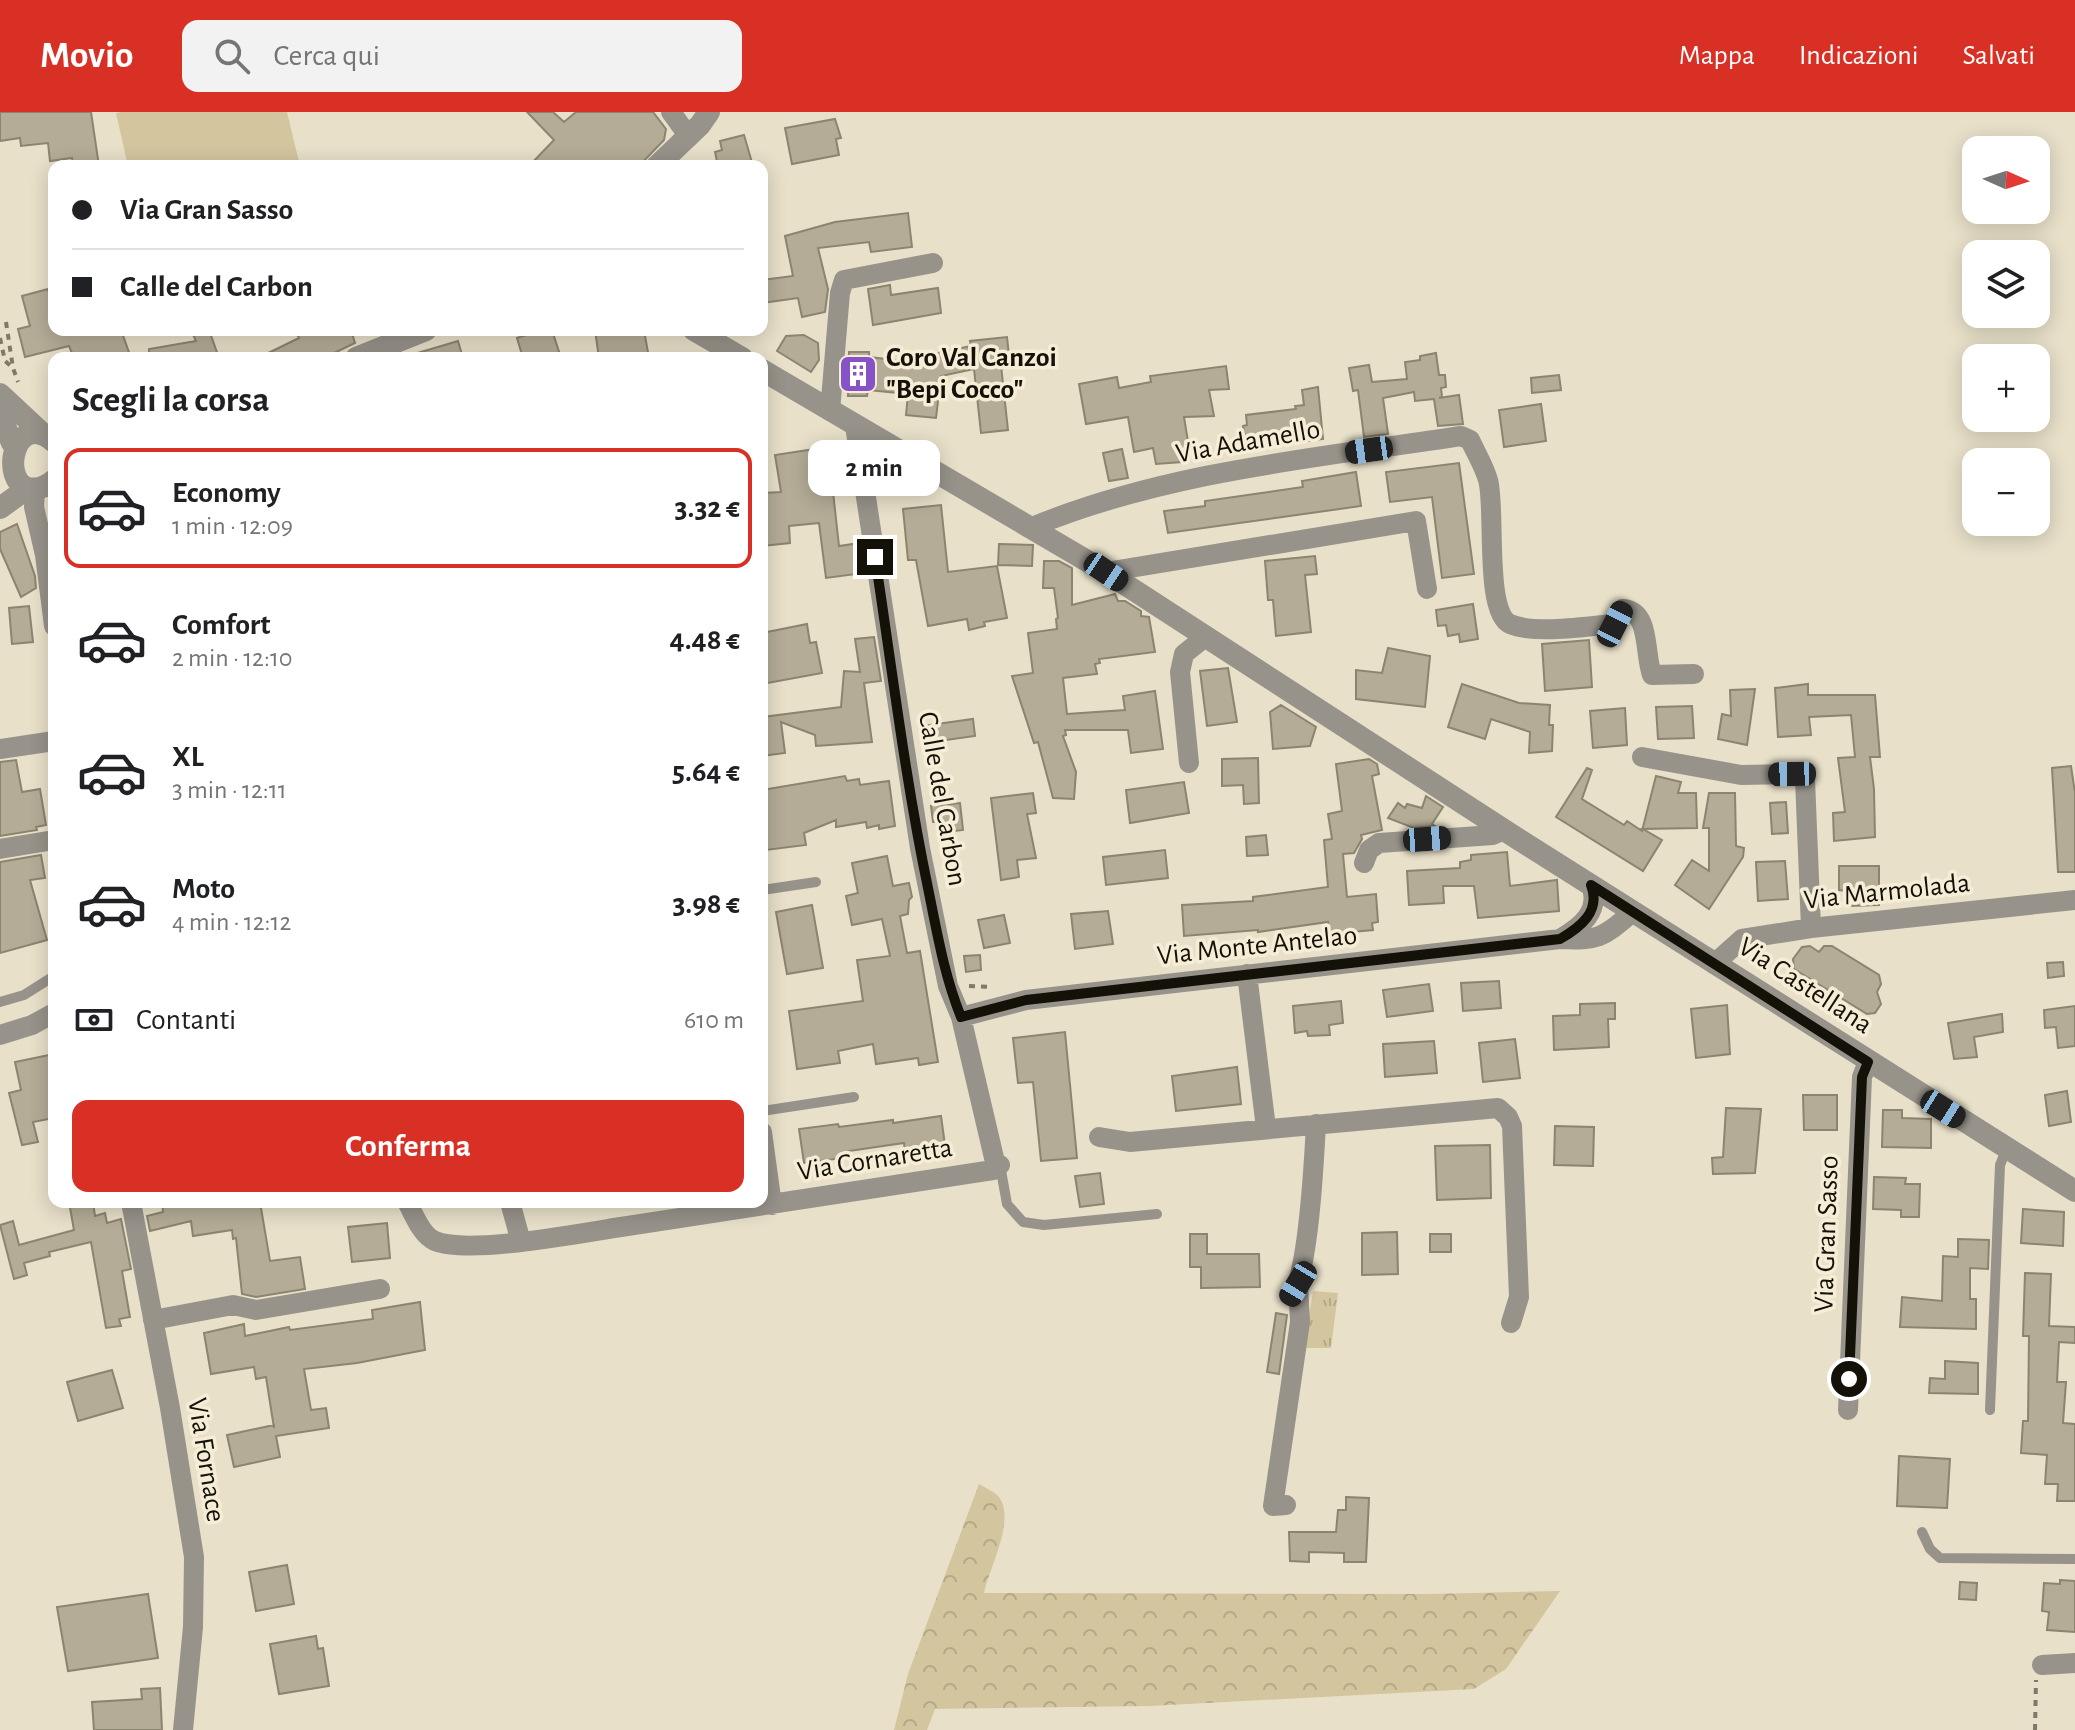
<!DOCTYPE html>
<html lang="it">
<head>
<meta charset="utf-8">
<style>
  :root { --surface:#fff; --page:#f2f2f2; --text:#202124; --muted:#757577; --line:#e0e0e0; --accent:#d93025 }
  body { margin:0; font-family:"Alegreya Sans",sans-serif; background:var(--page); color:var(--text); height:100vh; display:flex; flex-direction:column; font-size:30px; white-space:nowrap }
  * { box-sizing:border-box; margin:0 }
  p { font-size:26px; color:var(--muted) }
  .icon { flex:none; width:44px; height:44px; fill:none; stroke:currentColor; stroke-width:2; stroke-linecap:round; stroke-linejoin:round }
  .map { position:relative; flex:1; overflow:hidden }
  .details { position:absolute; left:48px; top:240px; width:720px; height:856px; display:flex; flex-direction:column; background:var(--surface); border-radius:16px; box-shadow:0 4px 20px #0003 }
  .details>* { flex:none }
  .guide { position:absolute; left:48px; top:48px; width:720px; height:176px; border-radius:16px; box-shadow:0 4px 20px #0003; display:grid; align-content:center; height:176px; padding:0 24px; background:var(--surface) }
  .needle { width:52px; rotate:93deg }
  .buttons { position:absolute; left:1962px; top:24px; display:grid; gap:16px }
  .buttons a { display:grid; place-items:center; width:88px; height:88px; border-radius:16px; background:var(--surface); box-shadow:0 4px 20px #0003; font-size:40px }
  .end { position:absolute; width:36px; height:36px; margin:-18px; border:10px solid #141109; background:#fff; box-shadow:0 0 0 4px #fff }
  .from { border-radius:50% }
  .bubble { position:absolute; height:56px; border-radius:16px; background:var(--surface); box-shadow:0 4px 20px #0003; font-size:26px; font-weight:600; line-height:56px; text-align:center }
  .car { position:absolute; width:24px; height:48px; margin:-24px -12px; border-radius:10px; box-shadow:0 0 6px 2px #0007; background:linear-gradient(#222 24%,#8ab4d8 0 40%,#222 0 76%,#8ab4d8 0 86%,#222 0) }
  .guide b { display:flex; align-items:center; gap:28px; height:76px; font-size:30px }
  .guide b+b { border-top:2px solid var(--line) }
  .guide i { width:20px; height:20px; background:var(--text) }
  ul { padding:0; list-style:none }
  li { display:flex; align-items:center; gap:24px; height:120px; margin:0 16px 12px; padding:0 8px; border:4px solid transparent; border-radius:16px }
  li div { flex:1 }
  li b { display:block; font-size:30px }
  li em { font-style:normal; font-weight:600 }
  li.on { border-color:var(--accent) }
  li>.icon { width:72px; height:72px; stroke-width:1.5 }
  h2 { padding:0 24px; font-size:36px; line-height:96px }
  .pay { display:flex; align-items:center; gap:20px; height:88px; padding:0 24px; font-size:30px }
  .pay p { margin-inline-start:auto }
  .primary-button { display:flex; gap:16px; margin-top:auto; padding:16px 24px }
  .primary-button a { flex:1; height:92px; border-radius:16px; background:var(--accent); color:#fff; font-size:32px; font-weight:600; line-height:92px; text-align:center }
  header { display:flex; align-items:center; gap:48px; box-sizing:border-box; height:112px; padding:0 40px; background:var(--accent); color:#fff }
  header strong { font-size:38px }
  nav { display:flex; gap:44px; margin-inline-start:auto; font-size:28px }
  .search { width:560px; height:72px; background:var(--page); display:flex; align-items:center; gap:20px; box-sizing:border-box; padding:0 28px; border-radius:16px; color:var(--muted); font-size:30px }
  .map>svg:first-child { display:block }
  .grass { fill:#d3c59e }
  .forest { fill:url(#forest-crowns) }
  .park { fill:url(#park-tufts) }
  .building { fill:#b4ac96; stroke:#8b846f; stroke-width:2 }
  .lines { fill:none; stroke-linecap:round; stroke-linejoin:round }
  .path { stroke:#7f796a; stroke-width:4; stroke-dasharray:6 6; stroke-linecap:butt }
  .service { stroke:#97938a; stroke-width:10 }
  .minor { stroke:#97938a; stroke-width:20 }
  .tertiary { stroke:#97938a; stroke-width:22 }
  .route { stroke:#141109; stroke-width:10 }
  .labels { text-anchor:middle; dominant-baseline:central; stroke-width:7; stroke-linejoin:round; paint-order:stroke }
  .poi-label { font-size:28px; font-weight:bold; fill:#141109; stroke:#f5edd6; text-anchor:start }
  .street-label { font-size:28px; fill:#141109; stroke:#f5edd6 }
</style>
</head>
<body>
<header>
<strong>Movio</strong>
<div class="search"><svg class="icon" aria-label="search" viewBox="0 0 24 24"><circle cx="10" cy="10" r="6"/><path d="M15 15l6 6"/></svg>Cerca qui</div>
<nav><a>Mappa</a><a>Indicazioni</a><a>Salvati</a></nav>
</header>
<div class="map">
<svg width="2075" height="1618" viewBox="0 0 2075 1618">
  <defs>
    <pattern id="forest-crowns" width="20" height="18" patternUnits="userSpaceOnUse" patternTransform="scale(2)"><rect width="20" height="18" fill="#d3c59e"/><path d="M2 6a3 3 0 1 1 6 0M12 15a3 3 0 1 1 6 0" fill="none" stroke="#b4a887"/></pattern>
    <pattern id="park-tufts" width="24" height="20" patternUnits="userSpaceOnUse" patternTransform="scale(2)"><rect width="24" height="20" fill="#d3c59e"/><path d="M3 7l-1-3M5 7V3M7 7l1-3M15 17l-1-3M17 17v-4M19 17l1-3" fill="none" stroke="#b4a887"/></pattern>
  </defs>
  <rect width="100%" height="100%" fill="#e8e0c9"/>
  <!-- grass -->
  <path class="grass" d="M121,0H287L300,54H128L116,1Z"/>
  <!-- forest -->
  <path class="forest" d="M979,1372C984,1375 991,1378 996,1382C1019,1402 989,1456 984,1481L1428,1482L1560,1479L1506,1557L1474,1577L1150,1594L935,1597L927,1618H894L908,1562Z"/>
  <!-- park -->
  <path class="park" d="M1313,1179L1338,1181L1331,1236H1304Z"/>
  <!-- building -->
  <path class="building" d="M0,0H91L99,54H73L72,46L50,49L48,31L21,34L20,26L0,29Z
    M527,0H553L564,10L576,0H653L666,17L664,28L639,54H529L554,28Z
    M835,7L841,26L836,27L839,43L792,52L785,16Z
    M744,23L753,54H718L715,40L722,38L720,29Z
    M908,101L912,135L871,140L869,130L818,136L828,177L825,200L802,205L798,186L762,191V168L793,164L785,124L835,110Z
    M890,173L891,183L938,176L941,201L873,213L868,177Z
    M48,177L54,201V218H121L131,246H74L69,234L25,245L18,217L30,214L22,184Z
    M191,218H209L219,246H149V237L196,229Z
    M294,218H351L355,231L324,246H258L299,226Z
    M542,218H552L561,246H523L517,226Z
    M595,218H644L649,246H599Z
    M804,223L818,231L819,248L811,260L777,239L786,224Z
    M1007,225L1009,243L1000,244L1008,318L981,321L974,257L941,264L936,306L906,303L908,282L868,278L867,284H848L849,240H869V245L930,252L928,243L971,234L970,229Z
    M458,229L463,246H414V242Z
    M1436,241L1439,263H1445L1446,275L1441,276L1442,285L1439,286L1459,283L1463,312L1438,314L1434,287L1415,289L1414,280L1383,286L1388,322L1364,325L1358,278L1353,279L1349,256L1369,253L1372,270L1407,267L1405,250L1420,248V244Z
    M1226,254L1229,277L1209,278L1214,304L1184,305L1190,342L1182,344V350L1156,352L1153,336L1134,340L1128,305L1086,312L1079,272L1117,265L1119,276L1151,270L1150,264Z
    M1559,263L1561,278L1532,281L1531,266Z
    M1318,275L1323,327L1247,338L1243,314L1247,313L1246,303L1296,297L1295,294L1304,293L1302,278Z
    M1541,292L1546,329L1504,335L1499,298Z
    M828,335L839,434L860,431L864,461L826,466L819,411L789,414L790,431L762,434V381L781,380L775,343Z
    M1122,337L1128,366L1109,369L1103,341Z
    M1459,351L1474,462L1442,466L1432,385L1390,390L1386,360Z
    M1356,360L1361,394L1168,421L1164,399L1205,394V389L1303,375L1302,369Z
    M941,393L948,460L997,454L1007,506L984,510L985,514L969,518L967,507L928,514L916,448H908L903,397Z
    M17,412L35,464L36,476L21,485L0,437V420Z
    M999,432L1033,433L1032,454L998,453Z
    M1315,444L1317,462L1305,463L1311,520L1276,524L1273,488H1268L1265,449Z
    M1044,449H1059L1072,456V493L1115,482L1118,489H1125L1141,499V504L1149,505L1155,540L1099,547L1100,551L1095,552L1097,562L1063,566L1067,602L1125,598L1123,584L1155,579L1163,637L1131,641L1128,618H1065L1066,623L1063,624L1076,660L1074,687L1053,686L1038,630L1034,631L1012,564L1033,561L1028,521L1057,517L1056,507L1058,506L1054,476H1043Z
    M1473,492L1478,527L1460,530L1459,522L1448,524L1446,513L1438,514L1436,498Z
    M29,494L33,530L12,532L9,496Z
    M807,512L810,531L816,530L822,561L762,572V521Z
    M874,525L881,569L864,571L872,630L816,634L815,623L781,610L785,641L762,644V605L841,595L844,559L860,560L855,527Z
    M1589,528L1592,575L1545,579L1542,532Z
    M1388,536L1430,544L1425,595L1356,587V558L1382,561Z
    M1228,556L1237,610L1207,614L1200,559Z
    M1462,572L1519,591L1550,593L1549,613H1553L1552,639L1529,641L1530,620L1491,607L1485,627L1448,615Z
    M1808,572V583H1875L1880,645H1870L1874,677L1875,725L1834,729L1833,701L1845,700L1838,646L1855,645L1851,603L1809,605L1811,623L1778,625L1775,576Z
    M1755,577L1747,633L1718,627L1722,602L1731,604L1730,578Z
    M1281,593L1316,615L1310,634L1273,637L1270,600Z
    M1692,594L1694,626L1658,627L1656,595Z
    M1625,596L1627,633L1593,636L1590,599Z
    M973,607L975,624L924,631L922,614Z
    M1258,646L1259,691L1244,692L1243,673L1222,674V647Z
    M1369,647L1377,652L1379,662L1372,664L1382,718L1361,723L1362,727L1354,741L1343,742L1347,785L1376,782L1378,810L1372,811L1373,818L1330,822L1328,810L1258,820V818L1184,824L1182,793L1253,789V785L1328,775L1324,728L1332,727L1328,702L1342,699L1336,652Z
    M16,648L22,680L40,677L46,713L36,715L37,718L0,724V650Z
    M2071,654L2075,681V760H2058L2052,656Z
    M1587,656L1592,658L1582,687L1624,713L1627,709L1642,719L1656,664L1681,670L1678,681H1696L1697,716L1643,717L1662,728L1643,759L1556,705Z
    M845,664L847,669L859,667L860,673L889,669L895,714L879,717V713L867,716L866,710L836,715V708L804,721L806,733L766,738L762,705V678Z
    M1184,670L1189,701L1130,711L1126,678Z
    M1033,681L1036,701L1027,702L1036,746L1017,748L1019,765L1001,768L991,686Z
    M1709,681H1735L1736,734L1744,736L1743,745L1709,797L1675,773L1692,748L1709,759V716H1703Z
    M1426,684L1443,695L1432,712L1435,714L1414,716L1388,706L1398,691L1405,696L1407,692L1422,696Z
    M1786,690L1788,721L1772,722L1770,691Z
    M960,691L963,718L939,721L937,710H933L931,694Z
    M1266,723L1268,743L1247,744L1246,725Z
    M1165,738L1168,766L1106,773L1103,745Z
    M1507,740L1510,774L1557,768L1559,799L1478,806L1474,774H1443L1444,791L1409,793L1407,759L1460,756V750L1471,748V743Z
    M41,743L45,766L30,768L47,828L0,841V750Z
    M887,744L893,774L909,771L912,785L909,788L908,802L900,804L907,841L920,839L938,950L919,953L918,946L876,952L873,932L838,939L840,951L797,957L789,899L863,889L857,848L890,844L882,807L852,813L846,784L858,781L852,751Z
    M1785,749L1788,787L1758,789L1756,750Z
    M1839,754H1879V793L1848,794L1847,779L1839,778Z
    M812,793L823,856L787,862L776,800Z
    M1108,799L1113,832L1075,837L1071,802Z
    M1004,803L1010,831L984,836L978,808Z
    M1810,834L1819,840L1824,834H1832L1879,863L1881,872L1877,880L1881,892L1875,901L1867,902L1794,857L1793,847L1802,835Z
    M980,843L981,858L966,860L964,844Z
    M2063,850L2064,864L2048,866L2047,851Z
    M1499,869L1501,896L1463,899L1461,871Z
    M1429,872L1433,899L1387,905L1383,878Z
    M1341,889L1343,911L1329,913L1330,923L1308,924L1307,919L1295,921L1293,894Z
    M1615,891V907H1608L1609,935L1554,938L1553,904L1580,903V892Z
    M1727,893L1730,942L1696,946L1691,897Z
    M2075,894V934L2058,936L2056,915L2045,916L2044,898Z
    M2002,902L2003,920L1974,925L1977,945L1954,947L1948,911Z
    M1065,920L1077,1046L1041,1049L1033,970L1018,971L1013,926Z
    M1515,927L1520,966L1483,970L1479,931Z
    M1434,929L1437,961L1385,965L1383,932Z
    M54,942V1006L33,1010L38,1030L22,1033L9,981L21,978L15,950Z
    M1237,955L1241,992L1176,999L1172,964Z
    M2067,979L2071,1010L2049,1014L2045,983Z
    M1803,983H1837V1018H1804Z
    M1726,996L1761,997L1755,1061L1713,1062L1712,1046L1723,1045Z
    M1883,998H1902V1006L1931,1007V1036L1882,1035Z
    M941,1004L945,1033L905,1040L904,1031L842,1040L843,1046L804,1051L799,1017L838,1012L839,1015L893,1008V1011Z
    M1555,1014L1594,1015L1593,1054L1554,1053Z
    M1490,1033L1491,1086L1437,1088L1435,1034Z
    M1100,1061L1104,1092L1080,1095L1075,1064Z
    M1874,1065L1906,1066L1905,1072H1920L1919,1105H1901V1098L1873,1097Z
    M69,1090H93L95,1104L105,1101L107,1111L121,1107L131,1157L122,1159L130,1205L119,1207L121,1214L106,1216L91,1130L49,1140L50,1144L24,1151L27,1163L14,1167L0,1113L13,1109L19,1133L74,1118Z
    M162,1090H260L270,1149L300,1145L305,1177L256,1185L242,1182L236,1126L233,1127L232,1118L193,1124L191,1109L150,1119L147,1104L163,1100Z
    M2023,1097L2064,1100L2063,1134L2021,1131Z
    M387,1111L390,1146L352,1150L348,1115Z
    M1397,1120L1398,1162L1362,1163V1121Z
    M1190,1122H1207V1142H1259L1260,1175L1201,1176V1155H1190Z
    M1430,1122H1451V1140H1430Z
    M1958,1127L1989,1128L1988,1157L1970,1156V1187H1976V1217L1900,1215L1902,1185L1942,1189L1943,1144L1958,1145Z
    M2025,1161L2051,1162L2049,1214L2075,1215V1231L2059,1230L2057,1270H2066L2063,1311L2075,1312V1389H2057L2058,1372H2045L2047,1343L2021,1341L2023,1309H2028L2029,1224H2023Z
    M420,1190L425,1238L357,1251L304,1257L311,1298L326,1296L329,1316L276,1324L280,1345L234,1355L227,1323L274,1313V1316L266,1265L256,1267L254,1255L211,1262L204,1221L244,1212L245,1224L289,1215L290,1218L373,1207L372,1198Z
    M1276,1201L1287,1203L1279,1262L1267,1260Z
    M1945,1249L1978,1251V1282L1929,1281L1930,1266L1945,1267Z
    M112,1258L123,1296L78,1309L67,1270Z
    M1899,1344L1950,1347L1947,1396L1897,1394Z
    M1346,1385L1369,1386L1366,1450H1344V1441L1309,1440V1450L1290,1449L1289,1420H1336L1338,1398H1346Z
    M287,1453L294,1492L256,1499L249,1460Z
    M2060,1468L2075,1469V1520L2047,1518L2049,1500L2042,1499L2044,1471L2060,1472Z
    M1960,1470L1977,1471L1976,1488L1959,1487Z
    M148,1482L158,1546L68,1559L57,1495Z
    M316,1524L318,1537L323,1536L329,1574L279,1582L270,1532Z
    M160,1576L162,1618H94L92,1590L142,1587L141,1577Z"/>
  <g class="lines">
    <!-- path -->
    <path class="path" d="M6,210L13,256L18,270
      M0,226L5,249L13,256
      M969,874L992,875
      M2035,1618L2036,1568"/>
    <!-- service -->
    <path class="service" d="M762,778L816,770
      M0,890L24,883L54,864
      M762,999L854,985
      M1000,1053L1007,1092L1023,1110L1044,1113L1157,1102
      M1990,1298L2000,1053L2007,1036
      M1922,1420L1930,1437L1940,1446L2075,1447"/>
    <!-- minor -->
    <path class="minor" d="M671,0L689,25
      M830,299L840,181L844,168L933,151
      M35,377L34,395L45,443L54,514
      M1032,415C1168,359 1317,346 1461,324L1470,328C1476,341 1484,354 1488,368C1496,394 1484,501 1510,512C1536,523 1586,514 1615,512L1623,497C1651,499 1644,542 1652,563L1694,562
      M1106,460L1416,409L1427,477
      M0,637L54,629
      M1642,645L1741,663L1792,662L1805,667L1811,816
      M1189,651L1180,560L1184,542L1204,526
      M0,737L54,728
      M1364,751L1369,738L1379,731L1493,723L1504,718
      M1560,827C1581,815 1601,799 1591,773
      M1714,852L1742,827L1811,816L2075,788
      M1247,862L1266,1016
      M961,905L1026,888L1560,827C1600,829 1603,825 1633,800
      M0,923L32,913L54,901
      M762,1020L772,1093
      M1099,1025L1130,1030L1498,996L1508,1005L1512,1014L1519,1185L1511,1211
      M131,1090L170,1296L194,1445L193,1515L183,1618
      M407,1090C414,1102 421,1123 435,1129C469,1143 581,1121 621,1115C745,1097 869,1078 993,1058L1000,1053L995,1050L961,905L948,874L920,736L855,314
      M510,1090L521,1130
      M1293,1182C1309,1153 1314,1049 1316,1012
      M153,1208L233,1193L256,1198L380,1177
      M1848,1298L1862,965L1868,950
      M1286,1393L1273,1394L1300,1210L1298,1172
      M2042,1553L2075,1551"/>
    <!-- tertiary -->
    <path class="tertiary" d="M657,54L700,13L709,0
      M694,218L742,246
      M356,246L426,218
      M762,258L1106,460L1518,727L2075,1079
      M0,282L44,323
      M0,302L12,331
      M54,330C17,298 0,362 25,375C36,379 46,375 54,368
      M0,396L28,376"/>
  </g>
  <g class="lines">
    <!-- route -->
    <path class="route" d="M875,445C892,556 905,666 928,776C937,820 944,863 961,905L1026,888L1560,827C1581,815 1601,799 1591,773L1868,950L1862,965L1849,1267"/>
  </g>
  <!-- icons -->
  <defs>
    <g id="building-square" transform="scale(2)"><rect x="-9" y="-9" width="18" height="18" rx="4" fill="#8751c8" stroke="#f5edd6"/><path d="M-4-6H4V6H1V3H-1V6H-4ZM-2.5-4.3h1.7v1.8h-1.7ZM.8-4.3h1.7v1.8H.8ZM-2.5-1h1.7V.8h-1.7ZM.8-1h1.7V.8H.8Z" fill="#fff"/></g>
  </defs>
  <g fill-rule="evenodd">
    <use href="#building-square" x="858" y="262"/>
  </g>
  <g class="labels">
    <!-- poi labels -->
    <g class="poi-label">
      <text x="886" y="246">Coro Val Canzoi<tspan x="886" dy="32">"Bepi Cocco"</tspan></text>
    </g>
    <!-- street labels -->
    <g class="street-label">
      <text transform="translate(1248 330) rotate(-10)">Via Adamello</text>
      <text transform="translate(942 687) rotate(80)">Calle del Carbon</text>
      <text transform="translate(1887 780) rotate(-6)">Via Marmolada</text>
      <text transform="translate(1257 834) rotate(-6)">Via Monte Antelao</text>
      <text transform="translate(1805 874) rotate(33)">Via Castellana</text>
      <text transform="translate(875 1048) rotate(-9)">Via Cornaretta</text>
      <text transform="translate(1827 1122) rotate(-88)">Via Gran Sasso</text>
      <text transform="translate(206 1348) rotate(81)">Via Fornace</text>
    </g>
  </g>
</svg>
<div class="buttons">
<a><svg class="needle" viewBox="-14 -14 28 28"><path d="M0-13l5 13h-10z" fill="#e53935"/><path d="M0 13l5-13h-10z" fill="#757577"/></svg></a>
<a><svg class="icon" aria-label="layers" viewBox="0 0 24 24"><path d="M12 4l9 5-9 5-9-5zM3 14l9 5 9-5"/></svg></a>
<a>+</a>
<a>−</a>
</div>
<i class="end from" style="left:1849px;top:1267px"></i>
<i class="end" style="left:875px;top:445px"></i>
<div class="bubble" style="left:808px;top:328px;width:132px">2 min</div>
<i class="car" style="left:1369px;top:338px;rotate:262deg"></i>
<i class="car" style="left:1106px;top:460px;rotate:124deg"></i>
<i class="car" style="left:1615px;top:512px;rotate:27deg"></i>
<i class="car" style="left:1792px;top:662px;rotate:269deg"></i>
<i class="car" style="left:1427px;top:727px;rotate:86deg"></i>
<i class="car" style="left:1943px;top:997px;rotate:122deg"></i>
<i class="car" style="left:1298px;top:1172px;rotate:211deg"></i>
<div class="guide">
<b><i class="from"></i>Via Gran Sasso</b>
<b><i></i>Calle del Carbon</b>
</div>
<section class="details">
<h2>Scegli la corsa</h2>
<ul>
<li class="on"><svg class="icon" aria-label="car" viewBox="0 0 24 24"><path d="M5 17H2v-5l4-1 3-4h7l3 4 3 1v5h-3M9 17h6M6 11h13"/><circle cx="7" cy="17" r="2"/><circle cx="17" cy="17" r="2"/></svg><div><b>Economy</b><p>1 min · 12:09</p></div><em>3.32 €</em></li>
<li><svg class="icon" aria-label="car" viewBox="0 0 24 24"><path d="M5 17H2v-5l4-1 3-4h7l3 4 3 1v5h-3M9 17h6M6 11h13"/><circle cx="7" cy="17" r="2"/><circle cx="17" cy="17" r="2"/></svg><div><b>Comfort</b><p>2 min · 12:10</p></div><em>4.48 €</em></li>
<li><svg class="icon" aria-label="car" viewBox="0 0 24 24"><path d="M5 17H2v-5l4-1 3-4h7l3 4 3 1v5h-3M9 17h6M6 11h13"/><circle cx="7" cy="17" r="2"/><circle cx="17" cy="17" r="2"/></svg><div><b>XL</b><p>3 min · 12:11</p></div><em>5.64 €</em></li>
<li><svg class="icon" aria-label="car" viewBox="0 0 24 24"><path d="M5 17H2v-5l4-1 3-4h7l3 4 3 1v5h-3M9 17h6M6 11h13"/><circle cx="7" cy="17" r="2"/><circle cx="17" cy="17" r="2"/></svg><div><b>Moto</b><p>4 min · 12:12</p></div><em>3.98 €</em></li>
</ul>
<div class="pay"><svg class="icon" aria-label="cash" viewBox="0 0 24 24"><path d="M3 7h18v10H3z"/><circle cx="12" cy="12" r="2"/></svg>Contanti<p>610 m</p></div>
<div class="primary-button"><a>Conferma</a></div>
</section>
</div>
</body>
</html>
